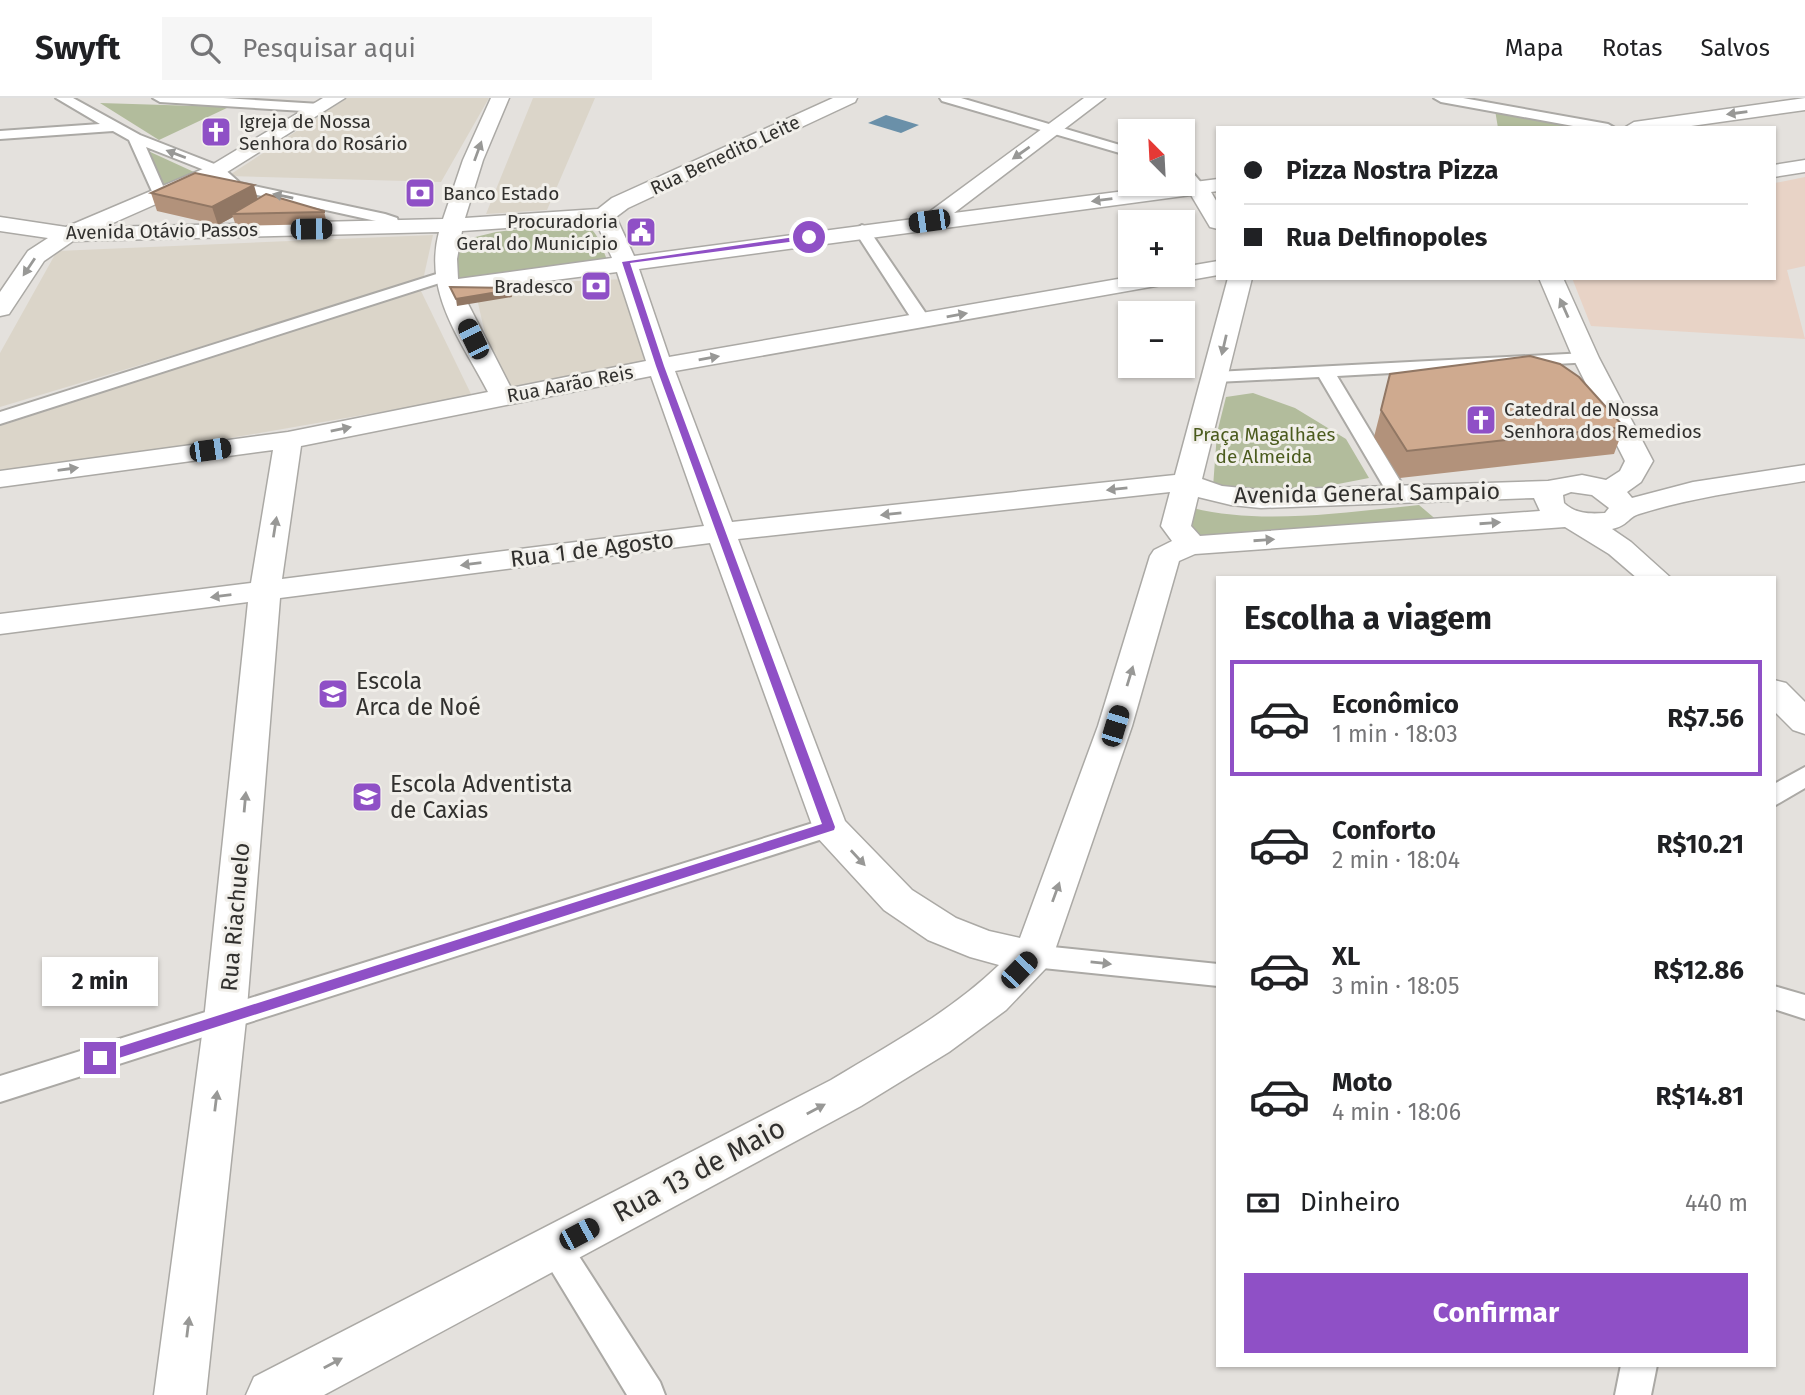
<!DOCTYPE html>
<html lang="pt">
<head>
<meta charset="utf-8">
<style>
  :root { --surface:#fff; --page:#f6f6f6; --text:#202124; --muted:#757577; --line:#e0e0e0; --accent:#8f50c6 }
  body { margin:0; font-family:"Fira Sans",sans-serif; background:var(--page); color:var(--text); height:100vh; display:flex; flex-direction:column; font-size:26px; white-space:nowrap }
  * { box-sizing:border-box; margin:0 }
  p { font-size:23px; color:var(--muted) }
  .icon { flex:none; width:38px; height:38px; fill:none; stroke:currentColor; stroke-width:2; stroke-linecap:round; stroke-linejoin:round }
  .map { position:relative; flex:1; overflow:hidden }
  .side { position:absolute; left:1216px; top:478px; width:560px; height:791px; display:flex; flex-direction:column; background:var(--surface); border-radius:0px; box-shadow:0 2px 5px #0004 }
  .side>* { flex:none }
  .banner { position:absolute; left:1216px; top:28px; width:560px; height:154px; border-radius:0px; box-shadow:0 2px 5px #0004; display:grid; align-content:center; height:154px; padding:0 28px; background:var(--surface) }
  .needle { width:46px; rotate:336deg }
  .tools { position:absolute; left:1118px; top:21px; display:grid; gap:14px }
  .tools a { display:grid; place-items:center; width:77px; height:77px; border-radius:0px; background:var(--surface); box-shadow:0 2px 5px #0004; font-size:35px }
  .end { position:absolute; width:32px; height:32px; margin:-16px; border:9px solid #8f50c6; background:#fff; box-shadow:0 0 0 4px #fff }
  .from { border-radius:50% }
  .bubble { position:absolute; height:49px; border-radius:0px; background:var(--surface); box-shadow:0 2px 5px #0004; font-size:23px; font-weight:700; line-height:49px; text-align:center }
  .car { position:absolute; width:21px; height:42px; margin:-21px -10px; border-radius:9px; box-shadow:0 0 5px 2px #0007; background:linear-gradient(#222 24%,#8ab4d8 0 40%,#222 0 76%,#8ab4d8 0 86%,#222 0) }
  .banner b { display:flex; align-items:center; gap:24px; height:66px; font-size:26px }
  .banner b+b { border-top:2px solid var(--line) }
  .banner i { width:18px; height:18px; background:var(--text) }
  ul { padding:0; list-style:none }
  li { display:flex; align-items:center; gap:21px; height:116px; margin:0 14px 10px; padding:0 14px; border:4px solid transparent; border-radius:0px }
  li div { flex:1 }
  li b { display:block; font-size:26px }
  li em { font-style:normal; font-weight:700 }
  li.on { border-color:var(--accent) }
  li>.icon { width:63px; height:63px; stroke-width:1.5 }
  h2 { padding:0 28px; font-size:32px; line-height:84px }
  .pay { display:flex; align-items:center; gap:18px; height:77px; padding:0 28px; font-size:26px }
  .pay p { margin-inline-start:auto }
  .button { display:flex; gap:14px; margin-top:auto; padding:14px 28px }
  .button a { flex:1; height:80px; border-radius:0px; background:var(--accent); color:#fff; font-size:28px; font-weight:700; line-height:80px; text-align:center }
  header { display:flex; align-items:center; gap:42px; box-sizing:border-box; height:98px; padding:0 35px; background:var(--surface); border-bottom:2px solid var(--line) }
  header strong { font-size:33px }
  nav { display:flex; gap:38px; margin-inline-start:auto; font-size:24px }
  .search { width:490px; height:63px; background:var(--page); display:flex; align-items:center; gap:18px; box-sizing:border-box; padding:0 24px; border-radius:0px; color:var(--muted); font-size:26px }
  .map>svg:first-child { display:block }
  .built { fill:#dbd5c9 }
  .education { fill:#e8d3c6 }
  .green { fill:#b2bc9c }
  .water { fill:#6a90a9 }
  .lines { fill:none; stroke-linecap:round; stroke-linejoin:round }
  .street-casing { stroke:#aba9a5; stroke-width:4 }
  .secondary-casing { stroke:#aba9a5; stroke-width:3 }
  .street { fill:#fff; fill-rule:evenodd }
  .secondary { fill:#fff; fill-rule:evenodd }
  .wall { fill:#b2927b }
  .shaded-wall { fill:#917764 }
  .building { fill:#cfaa8f; stroke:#917764; stroke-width:2 }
  .oneway { fill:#989896 }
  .route { fill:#8f50c6 }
  .labels { text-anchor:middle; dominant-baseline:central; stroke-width:6; stroke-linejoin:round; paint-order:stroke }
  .far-poi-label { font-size:19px; fill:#31302e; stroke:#f1efea; text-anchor:start }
  .far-street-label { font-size:19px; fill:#31302e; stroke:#f1efea }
  .far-park-label { font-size:19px; fill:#4b5b1e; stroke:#f1efea }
  .street-label { font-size:23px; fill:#31302e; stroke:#f1efea }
  .poi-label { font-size:23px; fill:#31302e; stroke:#f1efea; text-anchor:start }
  .near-street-label { font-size:28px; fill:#31302e; stroke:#f1efea }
</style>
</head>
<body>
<header>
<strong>Swyft</strong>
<div class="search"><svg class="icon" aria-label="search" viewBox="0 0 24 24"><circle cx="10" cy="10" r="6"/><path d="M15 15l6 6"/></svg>Pesquisar aqui</div>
<nav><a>Mapa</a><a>Rotas</a><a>Salvos</a></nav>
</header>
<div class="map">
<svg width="1805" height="1297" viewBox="0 0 1805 1297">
  <rect width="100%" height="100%" fill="#e4e1dd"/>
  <!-- built -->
  <path class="built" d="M347,0H489L441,84L228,78Z
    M533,0H595L547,112L486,116Z
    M433,137L423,182L0,309V255L57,153Z
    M626,181L666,272L500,303L474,187Z
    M420,191L472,298L116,360L0,372V328Z"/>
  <!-- education -->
  <path class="education" d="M1805,79V168L1787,172L1805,241L1591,228L1572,180H1774L1775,85Z"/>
  <!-- green -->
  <path class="green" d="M100,5L229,9L159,42Z
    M1495,12L1583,30H1498Z
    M146,52L194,74L154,91Z
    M577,124C598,129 600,146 608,164L460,182L455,180L456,145L459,143L496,134Z
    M1253,295L1295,310L1346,341L1369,380L1302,393L1213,389L1217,335L1226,299Z
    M1419,407L1439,424L1195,442L1189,409C1260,428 1346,414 1419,407Z"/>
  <!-- water -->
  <path class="water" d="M886,17L919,27L901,35L868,25Z"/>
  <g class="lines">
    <!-- street casing -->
    <g class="street-casing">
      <path id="street" d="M56,0H73L140,37L222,69L240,85L385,116L397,120L400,129L392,134L387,132L384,125L376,123L230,91L212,75L146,49L167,97L165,100H155L129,42L113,33L0,41V33L100,26Z
        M153,0H223L320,6L327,10L320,14L160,4Z
        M940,0H961L1130,50V58L942,3Z
        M1434,0H1463L1608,26L1615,30H1584L1441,4Z
        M1183,68L1188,69L1203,87L1205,90L1203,93H1193L1183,81Z
        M862,127L867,129L931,223L928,227L922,228L913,223L854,132Z
        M446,173L454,178L452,181L0,326V314Z
        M1586,255L1595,260L1592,264L1337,278L1408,396L1405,400H1391L1388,396L1319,279L1216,284L1207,279L1216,274Z
        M1805,669V690L1774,708V686Z
        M829,720L838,722L842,729L838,736L0,1004V978Z
        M1033,847L1218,866V888L1033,869L1023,866L1019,858L1023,850Z
        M1774,888L1805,897V921L1774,911Z
        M554,1134L566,1138L660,1284L665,1297H627L537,1149L542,1138Z
        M1621,1267H1657L1651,1297H1615Z"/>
    </g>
    <!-- secondary casing -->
    <g class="secondary-casing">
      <path id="secondary" d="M323,0H345L224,76L104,129L443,121L463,62L491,0H509L483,62L465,120L598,111L612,100L833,0H857L855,4L628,110L616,119L634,158L921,120L1084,0H1105L954,115L1218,81V93L1211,94L1218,106V131L1210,129L1191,97L639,171L669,259L1141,177H1183V169L1218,163V177L675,273L732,424L1175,377L1228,180H1252L1202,381L1222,388L1261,392L1548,383L1582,377L1606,382L1620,373L1625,363L1573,260L1539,180H1563L1599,260L1653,363L1641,384L1627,394L1632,400L1693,384L1805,367V383C1749,392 1693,399 1639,416C1628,419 1628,428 1612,431L1631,444L1671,480H1637L1609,456L1565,429L1195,456L1179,463L1132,628L1053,858L1047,869L1006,912L949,954L861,1008L324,1297H246L254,1279L831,982C889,947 949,915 999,867L970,859L928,842L884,812L816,738L710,445L280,500L246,922L206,1297H154L204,922L248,504L0,536V516L251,485L273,352L0,389V373L288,334L488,294C461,242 423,195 439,134L73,143L44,163L9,216L0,218V194L28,153L48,140L0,133V119L66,129L210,68ZM596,124L612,160L458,181L457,161L462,133ZM617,174L646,263L511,290L462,194ZM651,278L704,428L282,481L301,348ZM1170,394L1161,428L1172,443L1154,452L1150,458L1098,628L1020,840L989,833L956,820L912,792L845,723L738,441ZM1571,394L1592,397L1609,410L1605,415C1589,416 1576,416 1564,405L1563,397ZM1198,399L1231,407L1261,410L1534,400L1540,413L1200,438L1191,428Z
        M1805,0V12L1677,30H1624L1634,24Z
        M1805,62V74L1774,79V67Z
        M1774,582L1786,585L1805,604V636L1793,632L1774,613Z"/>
    </g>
    <!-- street -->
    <use href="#street" class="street"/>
    <!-- secondary -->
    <use href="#secondary" class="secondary"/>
  </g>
  <!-- wall -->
  <path class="wall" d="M151,95L258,101L324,113L327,126L236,128L233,119L218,127L157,113Z
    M1390,276L1624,329L1614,356L1400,380L1374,339Z"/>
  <!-- shaded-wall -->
  <path class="shaded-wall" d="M254,87L259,105L232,116L233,119L218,127L212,109Z
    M510,192L512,199L457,208L456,201Z"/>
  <!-- building -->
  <path class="building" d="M195,75L254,87L212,109L151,95Z
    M266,96L324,113V114L232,116Z
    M450,189L510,190V192L456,201Z
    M1530,258L1560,266L1579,279L1624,329L1407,353L1381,312L1390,276Z"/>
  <!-- one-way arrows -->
  <defs><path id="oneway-solid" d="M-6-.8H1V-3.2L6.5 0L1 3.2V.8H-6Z" transform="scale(1.75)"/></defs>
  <g class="oneway">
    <use href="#oneway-solid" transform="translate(1737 15) rotate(172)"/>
    <use href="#oneway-solid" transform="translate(478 53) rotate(-70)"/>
    <use href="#oneway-solid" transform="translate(1021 55) rotate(145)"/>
    <use href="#oneway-solid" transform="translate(176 56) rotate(-159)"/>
    <use href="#oneway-solid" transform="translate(283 98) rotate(-168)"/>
    <use href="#oneway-solid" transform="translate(1102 102) rotate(173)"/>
    <use href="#oneway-solid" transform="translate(29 169) rotate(124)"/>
    <use href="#oneway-solid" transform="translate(1564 210) rotate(-114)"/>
    <use href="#oneway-solid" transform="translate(957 217) rotate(-10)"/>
    <use href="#oneway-solid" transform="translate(1224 247) rotate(103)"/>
    <use href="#oneway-solid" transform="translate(709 260) rotate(-10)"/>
    <use href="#oneway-solid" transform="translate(341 331) rotate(-11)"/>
    <use href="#oneway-solid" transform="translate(68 371) rotate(-8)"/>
    <use href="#oneway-solid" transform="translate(1117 391) rotate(174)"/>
    <use href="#oneway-solid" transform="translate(891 416) rotate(174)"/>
    <use href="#oneway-solid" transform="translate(1490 425) rotate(-4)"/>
    <use href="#oneway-solid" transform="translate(275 429) rotate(-81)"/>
    <use href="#oneway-solid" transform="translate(1264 442) rotate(-4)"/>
    <use href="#oneway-solid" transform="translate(471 466) rotate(173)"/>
    <use href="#oneway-solid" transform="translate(221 498) rotate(173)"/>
    <use href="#oneway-solid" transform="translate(1130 578) rotate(-73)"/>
    <use href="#oneway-solid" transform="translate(245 704) rotate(-85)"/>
    <use href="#oneway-solid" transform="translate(858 760) rotate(47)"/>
    <use href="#oneway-solid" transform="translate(1056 794) rotate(-70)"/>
    <use href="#oneway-solid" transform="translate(1101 865) rotate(6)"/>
    <use href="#oneway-solid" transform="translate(216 1003) rotate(-83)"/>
    <use href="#oneway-solid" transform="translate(816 1011) rotate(-28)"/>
    <use href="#oneway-solid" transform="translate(188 1229) rotate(-83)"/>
    <use href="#oneway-solid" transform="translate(333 1265) rotate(-28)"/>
  </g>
  <!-- route -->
  <path class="route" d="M809,137L812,141L630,165L664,268L835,729L834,732L100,966L95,965L93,960L100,955L822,726L656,268L622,164Z"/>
  <!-- icons -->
  <defs>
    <g id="church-square" transform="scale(1.575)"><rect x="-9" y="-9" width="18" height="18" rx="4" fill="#8f50c6" stroke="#f1efea"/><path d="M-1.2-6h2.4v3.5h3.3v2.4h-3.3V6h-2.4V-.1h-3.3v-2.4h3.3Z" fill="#fff"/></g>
    <g id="bank-square" transform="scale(1.575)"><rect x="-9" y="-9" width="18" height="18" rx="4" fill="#8f50c6" stroke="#f1efea"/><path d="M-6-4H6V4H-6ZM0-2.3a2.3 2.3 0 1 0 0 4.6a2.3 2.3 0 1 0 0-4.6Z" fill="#fff"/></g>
    <g id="civic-square" transform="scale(1.575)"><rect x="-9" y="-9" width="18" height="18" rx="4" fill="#8f50c6" stroke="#f1efea"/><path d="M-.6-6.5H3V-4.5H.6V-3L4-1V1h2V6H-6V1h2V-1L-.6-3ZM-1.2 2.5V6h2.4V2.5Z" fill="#fff"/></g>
    <g id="school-square" transform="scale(1.575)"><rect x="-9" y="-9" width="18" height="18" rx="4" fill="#8f50c6" stroke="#f1efea"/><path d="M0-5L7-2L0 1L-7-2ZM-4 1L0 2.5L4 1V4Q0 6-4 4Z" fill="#fff"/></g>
  </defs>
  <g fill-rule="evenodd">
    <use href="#church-square" x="216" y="34"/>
    <use href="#bank-square" x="420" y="95"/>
    <use href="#civic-square" x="641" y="134"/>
    <use href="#bank-square" x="596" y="188"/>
    <use href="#church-square" x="1481" y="322"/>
    <use href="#school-square" x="333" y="596"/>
    <use href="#school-square" x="367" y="699"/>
  </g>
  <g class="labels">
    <!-- far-poi labels -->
    <g class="far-poi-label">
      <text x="239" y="23">Igreja de Nossa<tspan x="239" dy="22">Senhora do Rosário</tspan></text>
      <text x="443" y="95">Banco Estado</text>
      <text x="618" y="123" text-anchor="end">Procuradoria<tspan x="618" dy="22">Geral do Município</tspan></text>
      <text x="573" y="188" text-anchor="end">Bradesco</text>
      <text x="1504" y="311">Catedral de Nossa<tspan x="1504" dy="22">Senhora dos Remedios</tspan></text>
    </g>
    <!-- far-street labels -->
    <g class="far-street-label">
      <text transform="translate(725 57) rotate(-25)">Rua Benedito Leite</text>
      <text transform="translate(162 133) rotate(-1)">Avenida Otávio Passos</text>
      <text transform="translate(570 286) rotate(-11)">Rua Aarão Reis</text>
    </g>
    <!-- far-park labels -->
    <g class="far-park-label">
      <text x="1264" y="336">Praça Magalhães<tspan x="1264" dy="22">de Almeida</tspan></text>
    </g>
    <!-- street labels -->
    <g class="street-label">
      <text transform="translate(1367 395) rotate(-1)">Avenida General Sampaio</text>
      <text transform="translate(592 451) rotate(-7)">Rua 1 de Agosto</text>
      <text transform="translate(235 819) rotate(-85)">Rua Riachuelo</text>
    </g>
    <!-- poi labels -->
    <g class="poi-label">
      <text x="356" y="583">Escola<tspan x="356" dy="26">Arca de Noé</tspan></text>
      <text x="390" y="686">Escola Adventista<tspan x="390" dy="26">de Caxias</tspan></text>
    </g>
    <!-- near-street labels -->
    <g class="near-street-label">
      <text transform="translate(699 1072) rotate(-28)">Rua 13 de Maio</text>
    </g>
  </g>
</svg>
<div class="tools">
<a><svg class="needle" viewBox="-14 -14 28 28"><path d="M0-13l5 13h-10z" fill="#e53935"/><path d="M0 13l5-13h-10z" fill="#757577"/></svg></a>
<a>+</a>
<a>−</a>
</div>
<i class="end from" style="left:809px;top:139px"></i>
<i class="end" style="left:100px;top:960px"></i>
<div class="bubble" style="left:42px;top:859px;width:116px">2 min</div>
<i class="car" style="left:929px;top:123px;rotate:262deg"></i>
<i class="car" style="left:311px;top:131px;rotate:89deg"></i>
<i class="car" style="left:473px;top:241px;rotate:334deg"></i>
<i class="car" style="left:210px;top:352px;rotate:82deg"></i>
<i class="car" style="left:1115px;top:628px;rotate:17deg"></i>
<i class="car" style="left:1019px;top:872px;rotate:44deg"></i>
<i class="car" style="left:579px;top:1136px;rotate:62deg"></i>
<div class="banner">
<b><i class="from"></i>Pizza Nostra Pizza</b>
<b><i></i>Rua Delfinopoles</b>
</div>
<section class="side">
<h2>Escolha a viagem</h2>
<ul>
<li class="on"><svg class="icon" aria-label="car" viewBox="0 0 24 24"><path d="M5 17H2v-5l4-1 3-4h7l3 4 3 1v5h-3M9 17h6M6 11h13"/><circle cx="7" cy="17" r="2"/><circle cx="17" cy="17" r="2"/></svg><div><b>Econômico</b><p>1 min · 18:03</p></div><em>R$7.56</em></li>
<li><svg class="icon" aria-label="car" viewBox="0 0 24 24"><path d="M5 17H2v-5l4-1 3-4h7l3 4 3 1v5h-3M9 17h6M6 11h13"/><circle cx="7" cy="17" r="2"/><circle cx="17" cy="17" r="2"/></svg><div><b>Conforto</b><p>2 min · 18:04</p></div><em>R$10.21</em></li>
<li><svg class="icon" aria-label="car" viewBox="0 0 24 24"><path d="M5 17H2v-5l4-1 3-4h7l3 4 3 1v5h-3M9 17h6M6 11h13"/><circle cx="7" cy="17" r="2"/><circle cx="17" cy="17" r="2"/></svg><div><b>XL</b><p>3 min · 18:05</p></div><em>R$12.86</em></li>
<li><svg class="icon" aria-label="car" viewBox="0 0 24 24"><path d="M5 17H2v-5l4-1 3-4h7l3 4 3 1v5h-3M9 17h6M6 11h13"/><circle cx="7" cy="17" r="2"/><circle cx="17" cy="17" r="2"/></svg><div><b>Moto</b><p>4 min · 18:06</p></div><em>R$14.81</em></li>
</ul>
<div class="pay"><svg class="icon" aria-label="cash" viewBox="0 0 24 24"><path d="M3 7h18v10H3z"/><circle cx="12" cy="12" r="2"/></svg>Dinheiro<p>440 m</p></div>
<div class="button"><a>Confirmar</a></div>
</section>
</div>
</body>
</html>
